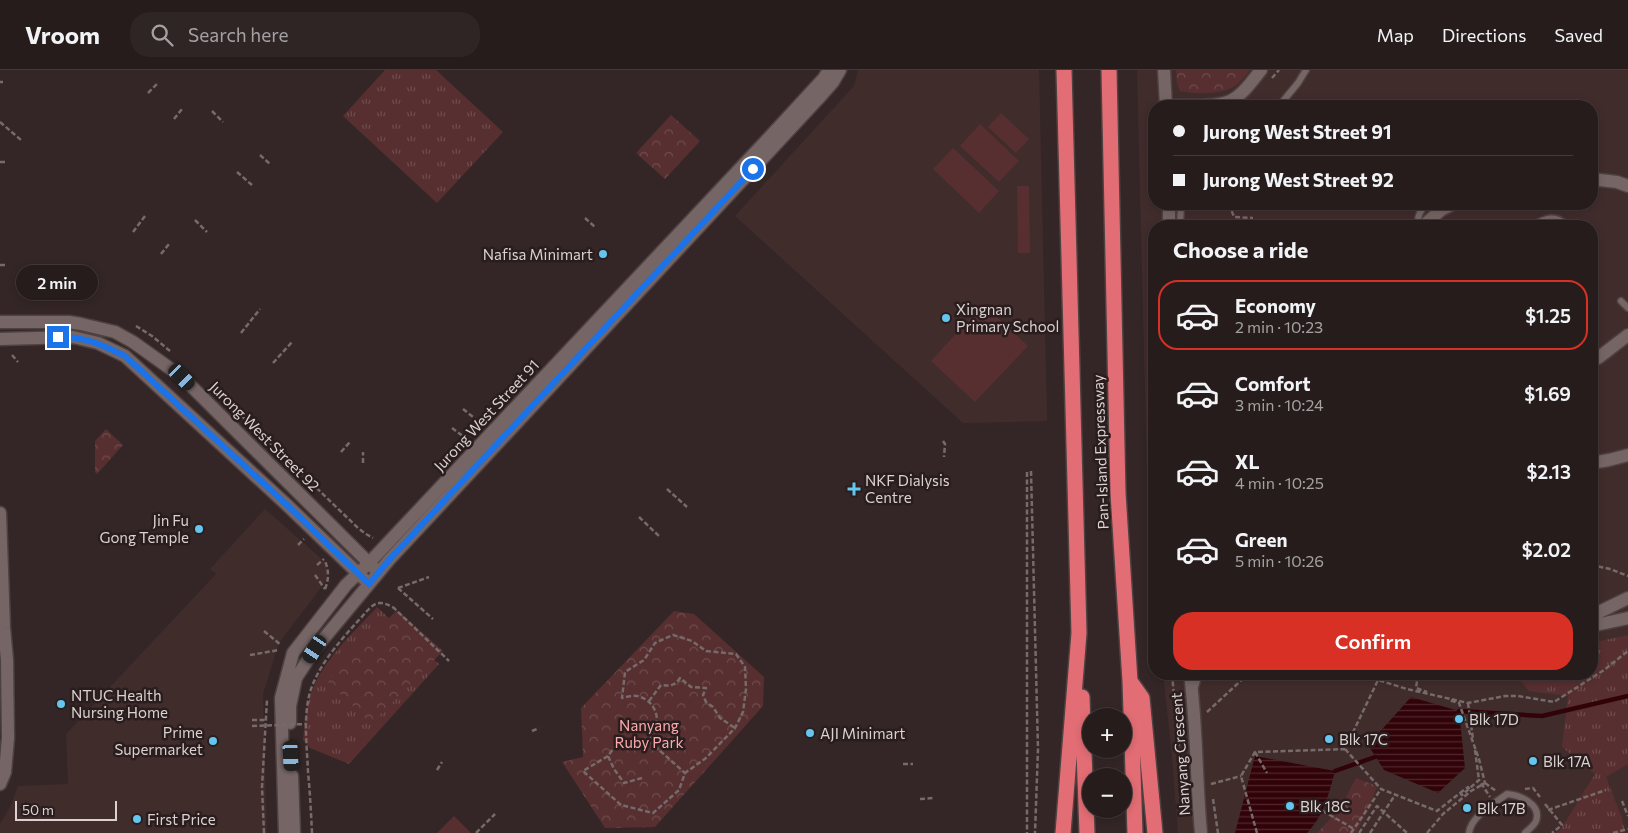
<!DOCTYPE html>
<html lang="en">
<head>
<meta charset="utf-8">
<style>
  :root { --surface:#271c1c; --page:#2f2525; --text:#f1f3f6; --muted:#a4a1a3; --line:#433a3b; --accent:#d93025 }
  body { margin:0; font-family:Commissioner,sans-serif; background:var(--page); color:var(--text); height:100vh; display:flex; flex-direction:column; font-size:19px; white-space:nowrap }
  * { box-sizing:border-box; margin:0 }
  p { font-size:16px; color:var(--muted) }
  .icon { flex:none; width:28px; height:28px; fill:none; stroke:currentColor; stroke-width:2; stroke-linecap:round; stroke-linejoin:round }
  .map { position:relative; flex:1; overflow:hidden }
  .side { position:absolute; left:1148px; top:150px; width:450px; height:460px; display:flex; flex-direction:column; background:var(--surface); border-radius:20px; box-shadow:0 2px 8px #0003,0 0 0 1px var(--line) }
  .side>* { flex:none }
  .hud { position:absolute; left:1148px; top:30px; width:450px; height:110px; border-radius:20px; box-shadow:0 2px 8px #0003,0 0 0 1px var(--line); display:grid; align-content:center; height:110px; padding:0 25px; background:var(--surface) }
  .controls { position:absolute; left:1082px; top:638px; display:grid; gap:10px }
  .controls a { display:grid; place-items:center; width:50px; height:50px; border-radius:50%; background:var(--surface); box-shadow:0 2px 8px #0003,0 0 0 1px var(--line); font-size:25px }
  .scale { position:absolute; left:15px; bottom:12px; width:102px; box-sizing:border-box; padding-left:5px; border:2px solid #dbd1d1; border-top:0; font-size:14px; line-height:18px; white-space:nowrap; color:#dbd1d1; -webkit-text-stroke:4px #2a1d1d; paint-order:stroke }
  .end { position:absolute; width:22px; height:22px; margin:-11px; border:6px solid #1a73e8; background:#fff; box-shadow:0 0 0 2px #fff }
  .from { border-radius:50% }
  .bubble { position:absolute; height:35px; border-radius:18px; background:var(--surface); box-shadow:0 2px 8px #0003,0 0 0 1px var(--line); font-size:16px; font-weight:600; line-height:35px; text-align:center }
  .car { position:absolute; width:15px; height:30px; margin:-15px -8px; border-radius:6px; box-shadow:0 0 4px 1px #0007; background:linear-gradient(#222 24%,#8ab4d8 0 40%,#222 0 76%,#8ab4d8 0 86%,#222 0) }
  .hud b { display:flex; align-items:center; gap:18px; height:48px; font-size:19px }
  .hud b+b { border-top:1px solid var(--line) }
  .hud i { width:12px; height:12px; background:var(--text) }
  ul { padding:0; list-style:none }
  li { display:flex; align-items:center; gap:15px; height:70px; margin:0 10px 8px; padding:0 15px; border:2px solid transparent; border-radius:20px }
  li div { flex:1 }
  li b { display:block; font-size:19px }
  li em { font-style:normal; font-weight:600 }
  li.selected { border-color:var(--accent) }
  li>.icon { width:45px; height:45px; stroke-width:1.5 }
  h2 { padding:0 25px; font-size:22px; line-height:60px }
  .button { display:flex; gap:10px; margin-top:auto; padding:10px 25px }
  .button a { flex:1; height:58px; border-radius:20px; background:var(--accent); color:#fff; font-size:20px; font-weight:600; line-height:58px; text-align:center }
  header { display:flex; align-items:center; gap:30px; box-sizing:border-box; height:70px; padding:0 25px; background:var(--surface); border-bottom:1px solid var(--line) }
  header strong { font-size:24px }
  nav { display:flex; gap:28px; margin-inline-start:auto; font-size:18px }
  .search { width:350px; height:45px; background:var(--page); display:flex; align-items:center; gap:12px; box-sizing:border-box; padding:0 18px; border-radius:20px; color:var(--muted); font-size:19px }
  .map>svg:first-child { display:block }
  .built { fill:#412c2c; fill-rule:evenodd }
  .grass { fill:url(#grass-tufts) }
  .forest { fill:url(#forest-crowns) }
  .pitch { fill:#572f30 }
  .water { fill:url(#water-rules) }
  .lines { fill:none; stroke-linecap:round; stroke-linejoin:round }
  .stream { stroke:#310309; stroke-width:4.5 }
  .lane-casing { stroke:#4e4141; stroke-width:9 }
  .street-casing { stroke:#4e4141; stroke-width:15 }
  .highway-casing { stroke:#4e4141; stroke-width:18 }
  .path { stroke:#776a6a; stroke-width:2.5; stroke-dasharray:5 2.5; stroke-linecap:butt }
  .lane { stroke:#766565; stroke-width:6 }
  .street { stroke:#766565; stroke-width:12 }
  .highway { stroke:#e36d74; stroke-width:15 }
  .path-bridge { stroke:#776a6a; stroke-width:2.5; stroke-dasharray:5 2.5; stroke-linecap:butt }
  .route { stroke:#1a73e8; stroke-width:6 }
  .poi-dot { fill:#64c5ee; stroke:#2a1d1d; stroke-width:2 }
  .labels { text-anchor:middle; dominant-baseline:central; stroke-width:5; stroke-linejoin:round; paint-order:stroke }
  .poi-label { font-size:15px; fill:#dbd1d1; stroke:#2a1d1d; text-anchor:start }
  .street-label { font-size:15px; fill:#dbd1d1; stroke:#2a1d1d }
  .park-label { font-size:15px; fill:#ffabad; stroke:#2a1d1d }
</style>
</head>
<body>
<header>
<strong>Vroom</strong>
<div class="search"><svg class="icon" aria-label="search" viewBox="0 0 24 24"><circle cx="10" cy="10" r="6"/><path d="M15 15l6 6"/></svg>Search here</div>
<nav><a>Map</a><a>Directions</a><a>Saved</a></nav>
</header>
<div class="map">
<svg width="1628" height="763" viewBox="0 0 1628 763">
  <defs>
    <pattern id="grass-tufts" width="24" height="20" patternUnits="userSpaceOnUse" patternTransform="scale(1.25)"><rect width="24" height="20" fill="#572f30"/><path d="M3 7l-1-3M5 7V3M7 7l1-3M15 17l-1-3M17 17v-4M19 17l1-3" fill="none" stroke="#6f4c4d"/></pattern>
    <pattern id="forest-crowns" width="20" height="18" patternUnits="userSpaceOnUse" patternTransform="scale(1.25)"><rect width="20" height="18" fill="#572f30"/><path d="M2 6a3 3 0 1 1 6 0M12 15a3 3 0 1 1 6 0" fill="none" stroke="#6f4c4d"/></pattern>
    <pattern id="water-rules" width="6" height="5" patternUnits="userSpaceOnUse" patternTransform="scale(1.25)"><rect width="6" height="5" fill="#310309"/><path d="M0 2.5h6" fill="none" stroke="#4e272c"/></pattern>
  </defs>
  <rect width="100%" height="100%" fill="#342626"/>
  <!-- built -->
  <path class="built" d="M858,0H1039L1047,351L963,353L735,146L854,16Z
    M1137,0H1628V763H1178L1171,676L1163,604H1591V156H1154V525L1149,484ZM1154,36H1591V134H1154Z
    M265,439L324,491L327,500L326,511L279,573L263,624L267,763H0V754L11,735L18,716L68,714L66,664L216,504L210,499Z"/>
  <!-- grass -->
  <path class="grass" d="M385,0H436L503,62L437,133L343,46Z
    M377,537L439,594L349,694L310,678L303,670C305,652 306,633 314,616C328,585 354,562 377,537Z
    M1628,565V694L1606,707L1622,748L1625,762L1620,763H1556L1561,759L1595,704L1562,677L1568,626L1529,621L1515,604H1591V573Z"/>
  <!-- forest -->
  <path class="forest" d="M1176,0H1250C1244,7 1238,16 1229,19C1218,24 1192,24 1180,21L1177,13Z
    M671,45L700,71L665,109L636,83Z
    M106,359L123,375L97,404L95,402V371Z
    M397,540L443,581L371,654L327,611Z
    M674,541L694,544L764,607L763,636L655,757L605,758L562,692L583,687L581,638Z
    M1356,708L1377,716L1369,739L1356,763H1317L1341,737Z"/>
  <!-- pitch -->
  <path class="pitch" d="M1001,43L1029,69L1016,83L988,57Z
    M980,54L1019,91L999,112L960,76Z
    M953,78L999,121L979,143L933,99Z
    M1017,116H1029L1030,183H1018Z
    M983,234L1028,276L975,332L931,291Z
    M454,746L471,763H437Z"/>
  <!-- water -->
  <path class="water" d="M1411,627L1459,641L1465,698L1438,723L1384,700L1368,675Z
    M1255,686L1335,701C1329,723 1324,746 1307,763H1235Z"/>
  <g class="lines">
    <!-- stream -->
    <path class="stream" d="M1459,641L1542,646L1628,626
      M1335,701L1375,687"/>
    <!-- lane casing -->
    <g class="lane-casing">
      <path id="lane" d="M1279,36L1298,13L1306,0
        M1180,156L1181,134
        M1419,156C1416,147 1421,140 1426,134
        M1621,231L1628,238
        M1195,617L1199,604
        M1469,763C1471,746 1494,734 1507,724C1519,725 1542,734 1536,751C1534,756 1529,759 1525,763"/>
    </g>
    <!-- street casing -->
    <g class="street-casing">
      <path id="street" d="M1164,0L1166,36
        M1166,36C1184,35 1214,38 1230,31C1243,25 1252,11 1261,0
        M1591,109L1617,112L1628,116
        M1169,156V134
        M1423,156L1441,140L1453,134
        M1538,156C1546,152 1555,148 1562,156
        M0,252H69L81,254L115,262L133,272L182,307L375,499
        M0,269L73,267L98,273L125,286L287,435L364,509
        M1591,290L1598,288L1628,265
        M1591,393L1609,390L1628,385
        M0,443L4,558L7,590L8,668L5,702L0,714
        M1591,546L1628,528
        M1591,556L1628,548
        M1190,604C1197,656 1196,710 1201,763
        M290,653V636L296,608L315,579L389,490L818,29L833,12L840,0
        M292,706L294,763
        M285,763L281,628L293,583L346,515L369,493L765,72L824,8L829,0"/>
    </g>
    <!-- highway casing -->
    <g class="highway-casing">
      <path id="highway" d="M1109,0L1118,423L1130,611L1135,763
        M1130,611L1142,628L1155,763
        M1082,627L1087,763
        M1063,763L1079,563L1064,0"/>
    </g>
    <!-- path -->
    <path class="path" d="M1272,8L1279,0
      M0,12H3
      M148,23L157,14
      M1249,36L1255,30
      M212,41L223,52
      M174,49L182,39
      M0,52L21,70
      M260,85L271,95
      M0,92H7
      M237,102L252,115
      M1229,134L1234,147L1253,148
      M1190,135H1197L1198,134
      M585,148L596,158
      M195,150L207,162
      M133,162L145,146
      M161,184L169,174
      M0,195H7
      M136,256L152,266L170,281
      M241,263L260,239
      M12,285L18,292
      M273,293L292,272
      M214,319L358,458L366,464L373,468
      M463,339L482,354
      M452,358L467,369
      M943,371L945,374L944,387
      M341,382L350,372
      M363,393V382
      M1031,401L1038,679L1035,763
      M1027,402V763
      M667,419L687,437
      M639,447L660,467
      M298,475L304,469
      M317,495L324,489
      M1591,495L1610,499L1628,506
      M315,505L325,519
      M398,518L433,549
      M398,518L429,507
      M325,519C329,509 329,501 325,491
      M264,561L281,575
      M250,585L279,580
      M1172,604L1184,734
      M1418,604L1416,618L1427,622
      M649,631L661,615C670,616 675,616 680,608L691,617L706,618L703,625L706,632L713,637L720,648L735,658
      M1468,633L1473,669
      M1207,642L1248,604
      M252,650H265
      M532,661L539,658
      M1345,679L1381,719L1437,741L1460,723L1462,725L1479,710L1490,727
      M1475,680L1479,710
      M1255,682L1267,703
      M608,686L583,701L621,735L653,743L679,720L685,703L706,688L735,658L743,642L746,619L745,597L736,584L706,581L692,571L673,565L655,573L644,590L625,602L622,628C626,627 633,625 637,626C653,629 661,646 655,661C654,664 651,668 649,671L685,703
      M903,694H913
      M437,700L442,692
      M642,708L624,713L614,699L608,686L616,675L633,679L649,671
      M1485,713L1496,721
      M1211,714L1241,706
      M1525,719L1533,718L1540,727
      M1460,723L1468,717L1470,720
      M920,729L934,728
      M1213,729L1218,763
      M1622,731L1628,746
      M1545,734L1562,755L1552,763
      M1316,737L1354,759
      M1548,740L1606,720
      M264,763L262,717L267,630
      M312,763C311,743 310,722 308,702C307,675 303,648 310,622C318,596 339,572 357,552C371,538 374,526 394,538L449,591
      M476,763L495,744
      M1257,763L1241,706L1255,682L1345,679L1378,610L1407,619L1468,633L1505,626H1518L1554,632L1604,600L1628,581
      M1351,763L1381,719
      M1359,763L1377,736L1407,763
      M1370,763L1395,725
      M1427,763L1443,744L1471,721L1485,713L1479,689L1459,633L1449,630
      M1613,763L1628,759"/>
    <!-- lane -->
    <use href="#lane" class="lane"/>
    <!-- street -->
    <use href="#street" class="street"/>
    <!-- highway -->
    <use href="#highway" class="highway"/>
    <!-- path-bridge -->
    <path class="path-bridge" d="M252,656L306,654"/>
  </g>
  <g class="lines">
    <!-- route -->
    <path class="route" d="M58,267C84,266 102,275 125,286L287,435L369,514L389,490L753,99"/>
  </g>
  <!-- markers -->
  <g class="poi-dot">
    <circle cx="603" cy="184" r="5"/>
    <circle cx="946" cy="248" r="5"/>
    <path d="M851.5 411.5h5v5h5v5h-5v5h-5v-5h-5v-5h5z"/>
    <circle cx="199" cy="459" r="5"/>
    <circle cx="61" cy="634" r="5"/>
    <circle cx="1459" cy="649" r="5"/>
    <circle cx="810" cy="663" r="5"/>
    <circle cx="1329" cy="669" r="5"/>
    <circle cx="213" cy="671" r="5"/>
    <circle cx="1533" cy="691" r="5"/>
    <circle cx="1290" cy="736" r="5"/>
    <circle cx="1467" cy="738" r="5"/>
    <circle cx="137" cy="749" r="5"/>
  </g>
  <g class="labels">
    <!-- poi labels -->
    <g class="poi-label">
      <text x="593" y="184" text-anchor="end">Nafisa Minimart</text>
      <text x="956" y="239">Xingnan<tspan x="956" dy="17">Primary School</tspan></text>
      <text x="865" y="410">NKF Dialysis<tspan x="865" dy="17">Centre</tspan></text>
      <text x="189" y="450" text-anchor="end">Jin Fu<tspan x="189" dy="17">Gong Temple</tspan></text>
      <text x="71" y="625">NTUC Health<tspan x="71" dy="17">Nursing Home</tspan></text>
      <text x="1469" y="649">Blk 17D</text>
      <text x="203" y="662" text-anchor="end">Prime<tspan x="203" dy="17">Supermarket</tspan></text>
      <text x="820" y="663">AJI Minimart</text>
      <text x="1339" y="669">Blk 17C</text>
      <text x="1543" y="691">Blk 17A</text>
      <text x="1300" y="736">Blk 18C</text>
      <text x="1477" y="738">Blk 17B</text>
      <text x="147" y="749">First Price</text>
    </g>
    <!-- street labels -->
    <g class="street-label">
      <text transform="translate(486 345) rotate(-47)">Jurong West Street 91</text>
      <text transform="translate(265 366) rotate(45)">Jurong West Street 92</text>
      <text transform="translate(1100 382) rotate(-92)">Pan-Island Expressway</text>
      <text transform="translate(1180 684) rotate(-94)">Nanyang Crescent</text>
    </g>
    <!-- park labels -->
    <g class="park-label">
      <text x="649" y="655">Nanyang<tspan x="649" dy="17">Ruby Park</tspan></text>
    </g>
  </g>
</svg>
<div class="controls">
<a>+</a>
<a>−</a>
</div>
<div class="scale">50 m</div>
<i class="end from" style="left:753px;top:99px"></i>
<i class="end" style="left:58px;top:267px"></i>
<div class="bubble" style="left:16px;top:195px;width:82px">2 min</div>
<i class="car" style="left:182px;top:307px;rotate:135deg"></i>
<i class="car" style="left:315px;top:579px;rotate:213deg"></i>
<i class="car" style="left:291px;top:686px;rotate:177deg"></i>
<div class="hud">
<b><i class="from"></i>Jurong West Street 91</b>
<b><i></i>Jurong West Street 92</b>
</div>
<section class="side">
<h2>Choose a ride</h2>
<ul>
<li class="selected"><svg class="icon" aria-label="car" viewBox="0 0 24 24"><path d="M5 17H2v-5l4-1 3-4h7l3 4 3 1v5h-3M9 17h6M6 11h13"/><circle cx="7" cy="17" r="2"/><circle cx="17" cy="17" r="2"/></svg><div><b>Economy</b><p>2 min · 10:23</p></div><em>$1.25</em></li>
<li><svg class="icon" aria-label="car" viewBox="0 0 24 24"><path d="M5 17H2v-5l4-1 3-4h7l3 4 3 1v5h-3M9 17h6M6 11h13"/><circle cx="7" cy="17" r="2"/><circle cx="17" cy="17" r="2"/></svg><div><b>Comfort</b><p>3 min · 10:24</p></div><em>$1.69</em></li>
<li><svg class="icon" aria-label="car" viewBox="0 0 24 24"><path d="M5 17H2v-5l4-1 3-4h7l3 4 3 1v5h-3M9 17h6M6 11h13"/><circle cx="7" cy="17" r="2"/><circle cx="17" cy="17" r="2"/></svg><div><b>XL</b><p>4 min · 10:25</p></div><em>$2.13</em></li>
<li><svg class="icon" aria-label="car" viewBox="0 0 24 24"><path d="M5 17H2v-5l4-1 3-4h7l3 4 3 1v5h-3M9 17h6M6 11h13"/><circle cx="7" cy="17" r="2"/><circle cx="17" cy="17" r="2"/></svg><div><b>Green</b><p>5 min · 10:26</p></div><em>$2.02</em></li>
</ul>
<div class="button"><a>Confirm</a></div>
</section>
</div>
</body>
</html>
